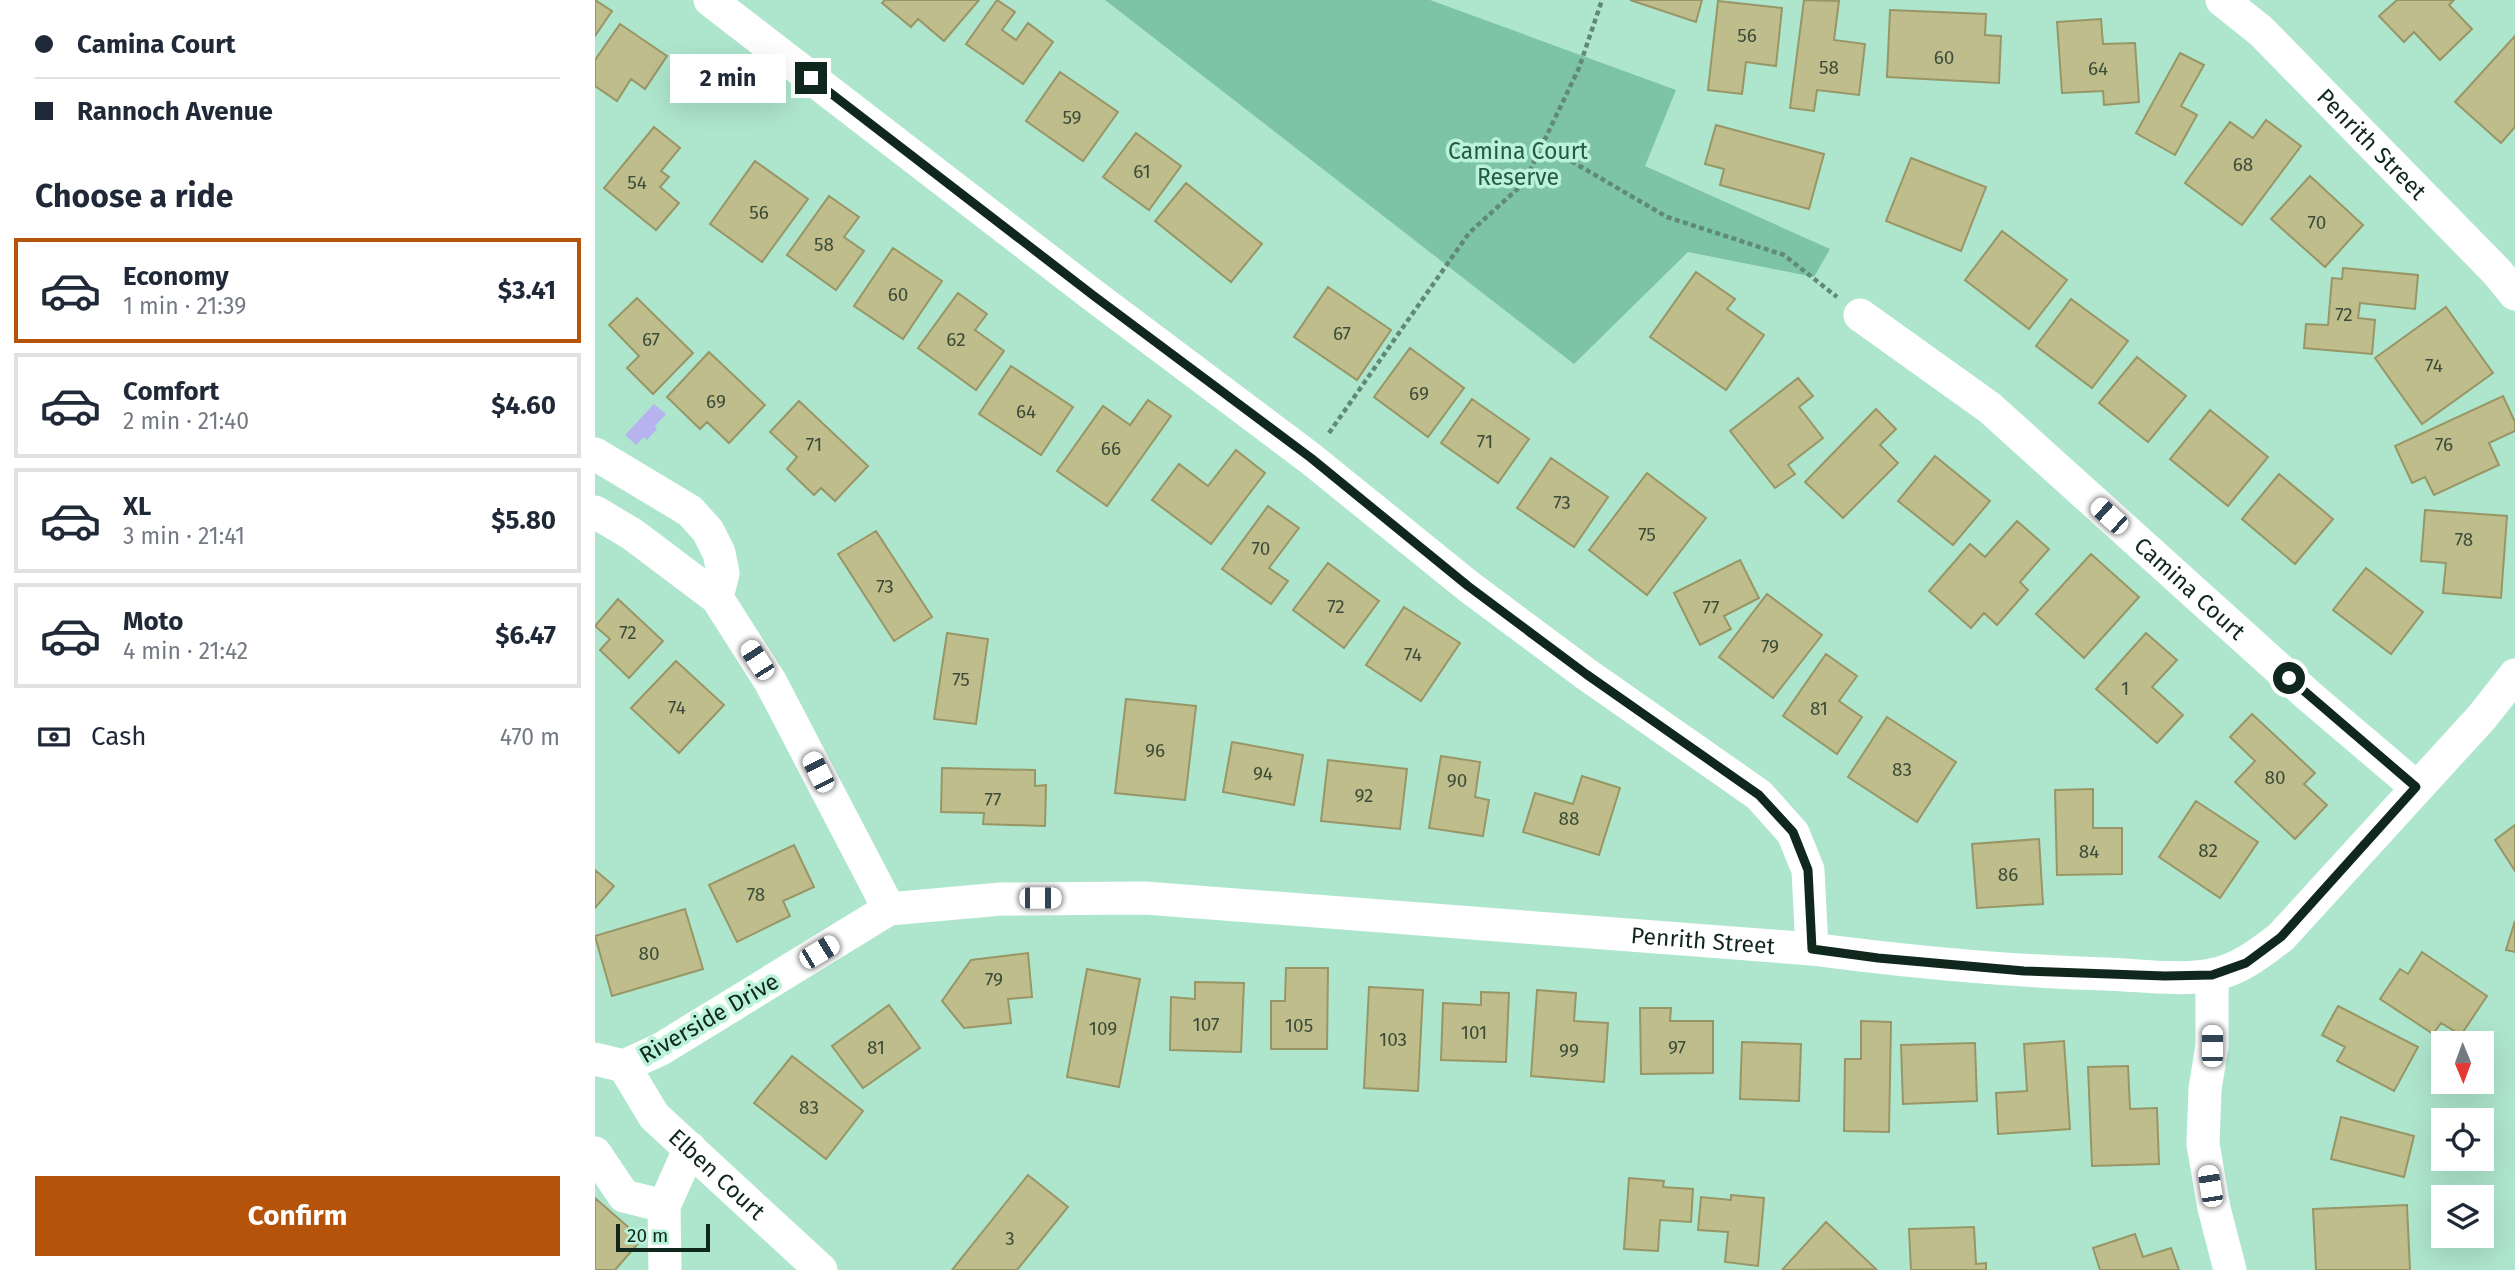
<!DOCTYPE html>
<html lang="en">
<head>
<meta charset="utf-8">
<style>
  :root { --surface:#fff; --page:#f2f2f3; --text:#1f2937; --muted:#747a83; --line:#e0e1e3; --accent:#b45309 }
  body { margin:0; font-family:"Fira Sans",sans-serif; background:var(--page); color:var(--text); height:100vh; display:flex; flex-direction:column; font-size:26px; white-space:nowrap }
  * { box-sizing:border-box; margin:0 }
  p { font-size:23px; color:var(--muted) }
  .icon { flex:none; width:38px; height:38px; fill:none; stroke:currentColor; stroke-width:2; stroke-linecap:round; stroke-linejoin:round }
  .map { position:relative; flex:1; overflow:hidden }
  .panel { display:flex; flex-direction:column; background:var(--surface); width:595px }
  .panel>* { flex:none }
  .banner { display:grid; align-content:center; height:154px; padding:0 35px; background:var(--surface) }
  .needle { width:46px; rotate:179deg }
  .fabs { position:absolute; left:1836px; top:1031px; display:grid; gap:14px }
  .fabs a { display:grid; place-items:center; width:63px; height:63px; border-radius:0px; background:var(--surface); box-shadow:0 7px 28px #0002; font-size:35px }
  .scale { position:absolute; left:21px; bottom:18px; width:94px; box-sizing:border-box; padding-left:7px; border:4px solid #10271e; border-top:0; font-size:19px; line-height:24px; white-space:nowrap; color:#10271e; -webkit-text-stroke:5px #baf3da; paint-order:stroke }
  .end { position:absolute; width:32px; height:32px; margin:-16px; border:9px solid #10271e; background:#fff; box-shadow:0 0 0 4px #fff }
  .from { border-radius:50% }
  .bubble { position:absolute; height:49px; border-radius:0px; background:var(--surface); box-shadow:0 7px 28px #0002; font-size:23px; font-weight:700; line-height:49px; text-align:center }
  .car { position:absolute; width:21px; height:42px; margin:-21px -10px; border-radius:9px; box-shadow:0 0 5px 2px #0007; background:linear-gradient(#fff 24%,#345 0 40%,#fff 0 76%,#345 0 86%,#fff 0) }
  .banner b { display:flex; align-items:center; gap:24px; height:66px; font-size:26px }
  .banner b+b { border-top:2px solid var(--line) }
  .banner i { width:18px; height:18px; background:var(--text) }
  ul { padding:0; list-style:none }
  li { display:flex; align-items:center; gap:21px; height:105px; margin:0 14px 10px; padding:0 21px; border:4px solid var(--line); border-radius:0px }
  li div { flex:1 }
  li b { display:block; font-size:26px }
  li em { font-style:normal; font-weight:700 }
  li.selected { border-color:var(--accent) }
  li>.icon { width:63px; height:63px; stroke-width:1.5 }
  h2 { padding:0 35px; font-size:32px; line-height:84px }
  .pay { display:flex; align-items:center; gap:18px; height:77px; padding:0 35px; font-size:26px }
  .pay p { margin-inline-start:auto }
  .button { display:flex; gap:14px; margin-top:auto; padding:14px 35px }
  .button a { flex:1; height:80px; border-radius:0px; background:var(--accent); color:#fff; font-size:28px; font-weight:700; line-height:80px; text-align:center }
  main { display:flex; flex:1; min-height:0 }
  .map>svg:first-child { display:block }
  .green { fill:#7dc3a6 }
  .water { fill:#b6b3ef }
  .building { fill:#bebd8b; stroke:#989666; stroke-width:2 }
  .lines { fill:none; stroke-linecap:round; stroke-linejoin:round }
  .path { stroke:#618978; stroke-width:4.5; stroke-dasharray:5 3.5; stroke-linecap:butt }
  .minor { stroke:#fff; stroke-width:33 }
  .route { stroke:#10271e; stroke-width:9 }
  .labels { text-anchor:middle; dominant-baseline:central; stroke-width:7; stroke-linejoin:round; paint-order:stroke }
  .number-label { font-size:19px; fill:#3c4c39 }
  .street-label { font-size:23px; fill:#10271e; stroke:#baf3da }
  .park-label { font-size:23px; fill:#245b47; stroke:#baf3da }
</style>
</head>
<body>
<main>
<section class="panel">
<div class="banner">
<b><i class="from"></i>Camina Court</b>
<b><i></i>Rannoch Avenue</b>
</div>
<h2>Choose a ride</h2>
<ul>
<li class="selected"><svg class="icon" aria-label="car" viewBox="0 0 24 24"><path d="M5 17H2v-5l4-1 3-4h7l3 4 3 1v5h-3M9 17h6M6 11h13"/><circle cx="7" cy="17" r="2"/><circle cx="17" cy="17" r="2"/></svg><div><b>Economy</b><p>1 min · 21:39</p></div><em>$3.41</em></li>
<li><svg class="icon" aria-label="car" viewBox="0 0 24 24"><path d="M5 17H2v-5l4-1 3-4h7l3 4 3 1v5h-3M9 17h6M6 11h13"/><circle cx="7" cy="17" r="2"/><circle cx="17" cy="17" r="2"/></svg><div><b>Comfort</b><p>2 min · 21:40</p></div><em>$4.60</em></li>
<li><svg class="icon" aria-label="car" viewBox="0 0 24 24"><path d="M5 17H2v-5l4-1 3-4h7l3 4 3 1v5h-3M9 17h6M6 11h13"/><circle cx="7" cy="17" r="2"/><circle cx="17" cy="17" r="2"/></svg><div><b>XL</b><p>3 min · 21:41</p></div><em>$5.80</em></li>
<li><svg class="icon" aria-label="car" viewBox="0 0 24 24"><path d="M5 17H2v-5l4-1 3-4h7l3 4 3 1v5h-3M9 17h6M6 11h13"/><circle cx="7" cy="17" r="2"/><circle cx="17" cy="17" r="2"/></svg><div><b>Moto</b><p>4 min · 21:42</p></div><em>$6.47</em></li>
</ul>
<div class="pay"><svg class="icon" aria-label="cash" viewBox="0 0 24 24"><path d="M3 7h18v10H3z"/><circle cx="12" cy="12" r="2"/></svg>Cash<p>470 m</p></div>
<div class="button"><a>Confirm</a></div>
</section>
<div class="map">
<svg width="1920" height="1270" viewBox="0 0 1920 1270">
  <rect width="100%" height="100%" fill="#aee6cd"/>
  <!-- green -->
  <path class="green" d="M510,0H835L1081,90L1050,166L1235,249L1219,277L1093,252L979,364Z"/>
  <!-- water -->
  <path class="water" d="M59,404L71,414L60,426L62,429L52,440L49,437L41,445L30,435Z"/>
  <!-- building -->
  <path class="building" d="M0,0L17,11L0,36Z
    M290,0H384L349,41L323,19L316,27L287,3Z
    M402,0L420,12L407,30L421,40L433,23L458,42L428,84L371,44Z
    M1035,0H1107L1101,22Z
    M1209,0L1244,1L1239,40L1270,44L1264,95L1222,90L1219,111L1195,108Z
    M1802,0H1859L1854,5L1877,29L1845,60L1819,32L1809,42L1784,16Z
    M1123,1L1187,8L1181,66L1151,62L1147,94L1113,90Z
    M1295,10L1391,14L1390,35L1406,36L1404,83L1292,77Z
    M1506,19L1508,44L1540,43L1544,102L1509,105L1508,91L1467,93L1462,22Z
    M25,24L72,56L50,89L36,79L22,101L0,86V60Z
    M1920,36V127L1906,143L1860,102Z
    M1585,53L1609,65L1586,106L1602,115L1580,155L1541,133Z
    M465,72L523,112L488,161L431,121Z
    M1671,120L1706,146L1647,225L1590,183L1635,122L1658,138Z
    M1121,125L1229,154L1214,209L1125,185L1129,169L1110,164Z
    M59,127L85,148L66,171L74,177L65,187L84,203L61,230L9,188Z
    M541,133L586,166L554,210L508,177Z
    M1316,158L1391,187L1366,251L1291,221Z
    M160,161L213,199L167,262L115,224Z
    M1715,176L1768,225L1730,267L1676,219Z
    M591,183L667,244L636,282L560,221Z
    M234,196L264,217L249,237L269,251L241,290L192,255Z
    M1407,231L1472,280L1434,329L1370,280Z
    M298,248L347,281L308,339L259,306Z
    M1748,268L1823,275L1820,309L1765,303L1763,318L1780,320L1777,354L1709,348L1711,324L1733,325L1737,278L1747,279Z
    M1101,272L1140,299L1132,309L1169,335L1131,390L1055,337Z
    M733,287L796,330L762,380L699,337Z
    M363,293L392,314L380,330L409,351L381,390L323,348Z
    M42,298L98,353L58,394L32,368L44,356L14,325Z
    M1476,299L1533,341L1497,388L1441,346Z
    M1851,307L1898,373L1827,424L1780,358Z
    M815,348L869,388L833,437L779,397Z
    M114,352L170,405L134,443L112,422L105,429L72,397Z
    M1542,357L1591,396L1553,442L1504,403Z
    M416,366L478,407L446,455L384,414Z
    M1203,378L1218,396L1204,407L1228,438L1193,465L1200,474L1180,488L1135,431Z
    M1908,396L1920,422V431L1894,443L1904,465L1839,495L1830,477L1817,483L1800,446Z
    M877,399L934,439L903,483L846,443Z
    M553,400L576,416L512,506L462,471L508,406L535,425Z
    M204,401L273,466L240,501L226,488L219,495L192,469L202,457L175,432Z
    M1281,409L1301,429L1285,445L1303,463L1248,518L1210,482Z
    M1615,410L1673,457L1633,506L1575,459Z
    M641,450L670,473L616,544L557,500L584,464L613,486Z
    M1340,456L1395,501L1358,545L1303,501Z
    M956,458L1013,497L979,547L922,508Z
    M1052,473L1111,518L1052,595L994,550Z
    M1684,474L1738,519L1700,564L1647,519Z
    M673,506L704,528L674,568L693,581L676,604L627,569Z
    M1830,510L1912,516L1906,598L1848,593L1851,563L1826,561Z
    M1422,521L1454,549L1425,582L1433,590L1402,625L1389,613L1376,628L1334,591L1375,544L1390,557Z
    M281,531L337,617L299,641L243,554Z
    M1496,554L1544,597L1489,658L1441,614Z
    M1145,560L1164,598L1129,616L1136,629L1105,645L1079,593Z
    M733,563L784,601L749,648L698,610Z
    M1771,568L1828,612L1796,654L1738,610Z
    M1172,594L1227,635L1178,698L1124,657Z
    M23,599L68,641L34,678L5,650L15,639L0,626Z
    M809,607L865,643L826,701L771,665Z
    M352,633L393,639L381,724L339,719Z
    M1551,633L1582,660L1557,687L1588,715L1562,743L1501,689Z
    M1231,654L1262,676L1244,701L1267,717L1242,754L1188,716Z
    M81,661L129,705L84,753L36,708Z
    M531,699L601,706L590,800L520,793Z
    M1657,714L1720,773L1709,784L1732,805L1700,839L1640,782L1660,761L1635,737Z
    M1292,717L1361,762L1322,822L1253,777Z
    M637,742L708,755L699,805L628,792Z
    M846,756L885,762L880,797L894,800L888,836L834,828Z
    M733,760L812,769L805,829L726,821Z
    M347,768L440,770V786L451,785L450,826L388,824L389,813L346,812Z
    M987,776L1025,788L1004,855L928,832L940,793L978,804Z
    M1498,789V828H1527V874L1462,875L1460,790Z
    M1601,801L1663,842L1625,898L1564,857Z
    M1920,825V871L1900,840Z
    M1444,839L1448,904L1382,908L1377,844Z
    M199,845L219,887L188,901L195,916L142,942L114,885Z
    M0,870L19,886L0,908Z
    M90,909L108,969L17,996L0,936Z
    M1920,921V952L1911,950Z
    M1827,952L1892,996L1866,1035L1846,1023L1838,1034L1785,999L1805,969L1813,974Z
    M433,953L437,997L413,999L416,1023L369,1028L347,1001L376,960Z
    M691,968H733L732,1049H676V1001H690Z
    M492,969L545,979L524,1087L472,1077Z
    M600,982L649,983L646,1052L575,1050L576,997L600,999Z
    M774,987L828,990L823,1091L769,1088Z
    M942,990L981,993L979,1021L1013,1023L1009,1082L936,1076Z
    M886,992L914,993L911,1062L846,1060L848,1003L886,1005Z
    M294,1005L325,1048L268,1088L237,1046Z
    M1743,1006L1823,1047L1799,1091L1742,1061L1750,1047L1727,1035Z
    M1045,1008H1076L1075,1021H1118V1073L1046,1074Z
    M1266,1021L1296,1022L1294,1132L1249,1131L1250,1059H1266Z
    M1469,1041L1475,1129L1403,1134L1401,1093L1432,1091L1429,1044Z
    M1147,1042L1206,1044L1204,1101L1145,1099Z
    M1380,1043L1382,1101L1308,1104L1306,1045Z
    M197,1056L268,1111L231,1159L159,1103Z
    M1533,1066L1535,1109L1562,1108L1564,1164L1497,1166L1493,1067Z
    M1746,1117L1819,1136L1809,1177L1736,1159Z
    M433,1175L473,1207L422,1270H357Z
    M1034,1178L1069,1181L1068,1187L1098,1189L1096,1222L1065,1220L1063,1251L1029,1249Z
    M1136,1195L1169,1198L1163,1266L1130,1262L1133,1232L1103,1230L1106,1197L1136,1200Z
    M0,1198L47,1239L20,1270H0Z
    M1812,1205L1815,1270H1721L1718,1209Z
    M1231,1222L1281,1269L1187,1270Z
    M1379,1227L1381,1264L1391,1263V1270H1316L1314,1229Z
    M1540,1234L1548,1257L1576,1248L1584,1270H1505L1498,1248Z"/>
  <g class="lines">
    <!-- path -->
    <path class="path" d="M947,144L1072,217L1189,255L1242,297
      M734,433L874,233L929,183L984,68L1007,0"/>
    <!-- minor -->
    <g class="minor">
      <path d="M115,0L499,296L716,459L873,586L991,674L1164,795L1198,833L1213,870L1217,949"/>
      <path id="s1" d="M1627,0L1666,31L1902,272L1920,294"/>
      <path id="s2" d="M1265,315L1395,408L1714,696L1821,787"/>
      <path d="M0,454L95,511L113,531L124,553L128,573L122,598"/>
      <path d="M0,512L37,534L122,598L175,681L294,909L66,1049L29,1066L0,1059"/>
      <path id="s3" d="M294,909L406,899L550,898L1217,949C1315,962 1412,971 1510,974C1542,975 1586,981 1617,975C1644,970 1665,953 1686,937L1887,717L1920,675"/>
      <path d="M1617,975V1046L1610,1089L1608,1144L1619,1208L1635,1270"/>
      <path id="s4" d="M29,1066L59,1116L226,1270"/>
      <path d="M0,1153L29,1196L69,1206"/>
      <path d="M70,1270L69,1206L95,1148"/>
    </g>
  </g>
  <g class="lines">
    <!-- route -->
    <path class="route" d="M216,78L499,296L716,458L873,586L991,674L1164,795L1198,832L1213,870L1217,949L1283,958L1429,971L1570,976L1617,975L1651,963L1686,937L1821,787L1694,678"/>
  </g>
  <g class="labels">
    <!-- number labels -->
    <g class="number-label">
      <text x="1152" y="35">56</text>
      <text x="1349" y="57">60</text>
      <text x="1234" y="67">58</text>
      <text x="1503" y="68">64</text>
      <text x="477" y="117">59</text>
      <text x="1648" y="164">68</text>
      <text x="547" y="171">61</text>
      <text x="42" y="182">54</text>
      <text x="164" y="212">56</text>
      <text x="1722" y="222">70</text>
      <text x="229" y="244">58</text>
      <text x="303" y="294">60</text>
      <text x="1749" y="314">72</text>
      <text x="747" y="333">67</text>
      <text x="56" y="339">67</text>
      <text x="361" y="339">62</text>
      <text x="1839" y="365">74</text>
      <text x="824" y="393">69</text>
      <text x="121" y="401">69</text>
      <text x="431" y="411">64</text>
      <text x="890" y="441">71</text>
      <text x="219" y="444">71</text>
      <text x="1849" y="444">76</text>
      <text x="516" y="448">66</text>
      <text x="967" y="502">73</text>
      <text x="1052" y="534">75</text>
      <text x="1869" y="539">78</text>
      <text x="666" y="548">70</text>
      <text x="290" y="586">73</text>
      <text x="741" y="606">72</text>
      <text x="1116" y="607">77</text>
      <text x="33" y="632">72</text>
      <text x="1175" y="646">79</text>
      <text x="818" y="654">74</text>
      <text x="366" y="679">75</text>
      <text x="1530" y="688">1</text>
      <text x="82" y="707">74</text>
      <text x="1224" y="708">81</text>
      <text x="560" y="750">96</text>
      <text x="1307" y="769">83</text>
      <text x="668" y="773">94</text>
      <text x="1680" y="777">80</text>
      <text x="862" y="780">90</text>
      <text x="769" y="795">92</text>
      <text x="398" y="799">77</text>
      <text x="974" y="818">88</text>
      <text x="1613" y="850">82</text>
      <text x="1494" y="851">84</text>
      <text x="1413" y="874">86</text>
      <text x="161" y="894">78</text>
      <text x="54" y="953">80</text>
      <text x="399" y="979">79</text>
      <text x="611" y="1024">107</text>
      <text x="704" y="1025">105</text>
      <text x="508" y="1028">109</text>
      <text x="879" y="1032">101</text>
      <text x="798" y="1039">103</text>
      <text x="281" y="1047">81</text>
      <text x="1082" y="1047">97</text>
      <text x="974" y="1050">99</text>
      <text x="214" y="1107">83</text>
      <text x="415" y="1238">3</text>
    </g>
    <!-- street labels -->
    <g class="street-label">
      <text stroke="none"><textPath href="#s1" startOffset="208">Penrith Street</textPath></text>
      <text stroke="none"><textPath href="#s2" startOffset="429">Camina Court</textPath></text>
      <text stroke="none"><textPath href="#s3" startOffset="816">Penrith Street</textPath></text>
      <text transform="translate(114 1018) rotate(-30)">Riverside Drive</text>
      <text stroke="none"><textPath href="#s4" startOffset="144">Elben Court</textPath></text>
    </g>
    <!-- park labels -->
    <g class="park-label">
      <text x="923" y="151">Camina Court<tspan x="923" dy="26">Reserve</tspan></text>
    </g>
  </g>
</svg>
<div class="fabs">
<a><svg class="needle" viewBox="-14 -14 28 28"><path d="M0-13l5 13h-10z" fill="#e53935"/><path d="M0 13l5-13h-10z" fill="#747a83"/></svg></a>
<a><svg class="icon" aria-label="locate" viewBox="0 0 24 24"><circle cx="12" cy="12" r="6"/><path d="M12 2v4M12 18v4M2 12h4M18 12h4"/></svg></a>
<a><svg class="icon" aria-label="layers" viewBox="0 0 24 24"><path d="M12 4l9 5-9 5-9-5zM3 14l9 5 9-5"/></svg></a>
</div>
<div class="scale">20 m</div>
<i class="end from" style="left:1694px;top:678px"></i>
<i class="end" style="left:216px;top:78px"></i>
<div class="bubble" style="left:75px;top:54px;width:116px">2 min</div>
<i class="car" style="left:1514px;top:516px;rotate:312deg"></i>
<i class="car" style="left:162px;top:660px;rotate:327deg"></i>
<i class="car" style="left:223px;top:772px;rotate:333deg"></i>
<i class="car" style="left:445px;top:898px;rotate:90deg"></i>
<i class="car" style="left:224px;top:952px;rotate:59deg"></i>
<i class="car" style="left:1617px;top:1046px;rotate:0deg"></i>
<i class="car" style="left:1615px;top:1186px;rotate:351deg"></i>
</div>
</main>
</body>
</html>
